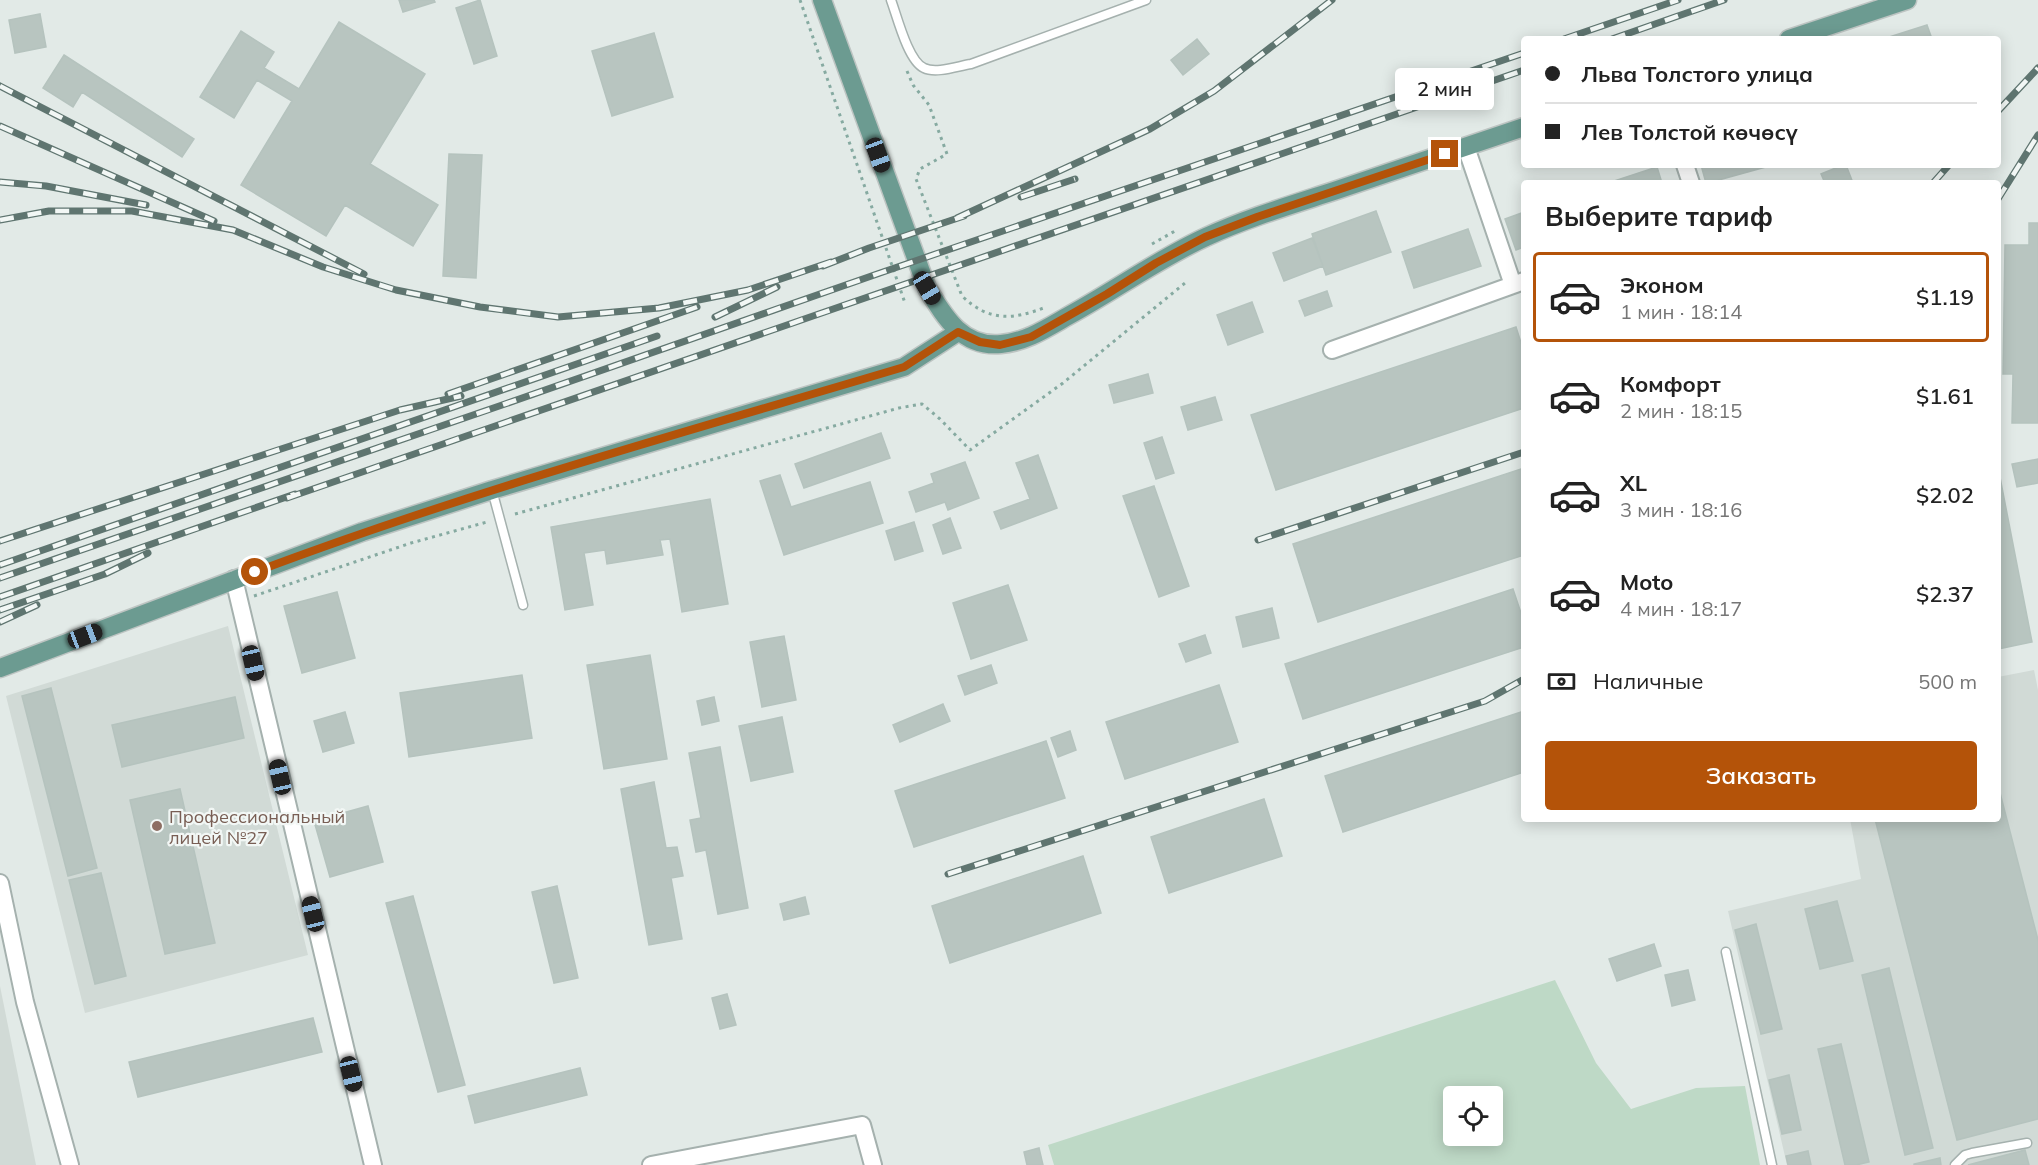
<!DOCTYPE html>
<html lang="ru">
<head>
<meta charset="utf-8">
<style>
  :root { --surface:#fff; --page:#f2f2f2; --text:#222; --muted:#767676; --line:#e0e0e0; --accent:#b45309 }
  body { margin:0; font-family:Mulish,sans-serif; background:var(--page); color:var(--text); height:100vh; display:flex; flex-direction:column; font-size:22px; white-space:nowrap }
  * { box-sizing:border-box; margin:0 }
  p { font-size:20px; color:var(--muted) }
  .icon { flex:none; width:33px; height:33px; fill:none; stroke:currentColor; stroke-width:2; stroke-linecap:round; stroke-linejoin:round }
  .map { position:relative; flex:1; overflow:hidden }
  .sheet { position:absolute; left:1521px; top:180px; width:480px; height:642px; display:flex; flex-direction:column; background:var(--surface); border-radius:6px; box-shadow:0 3px 15px #0003 }
  .sheet>* { flex:none }
  .hud { position:absolute; left:1521px; top:36px; width:480px; height:132px; border-radius:6px; box-shadow:0 3px 15px #0003; display:grid; align-content:center; height:132px; padding:0 24px; background:var(--surface) }
  .tools { position:absolute; left:1443px; top:1086px; display:grid; gap:12px }
  .tools a { display:grid; place-items:center; width:60px; height:60px; border-radius:6px; background:var(--surface); box-shadow:0 3px 15px #0003; font-size:30px }
  .end { position:absolute; width:27px; height:27px; margin:-14px; border:8px solid #b45309; background:#fff; box-shadow:0 0 0 3px #fff }
  .from { border-radius:50% }
  .bubble { position:absolute; height:42px; border-radius:6px; background:var(--surface); box-shadow:0 3px 15px #0003; font-size:20px; font-weight:600; line-height:42px; text-align:center }
  .car { position:absolute; width:18px; height:36px; margin:-18px -9px; border-radius:8px; box-shadow:0 0 4px 2px #0007; background:linear-gradient(#222 24%,#8ab4d8 0 40%,#222 0 76%,#8ab4d8 0 86%,#222 0) }
  .hud b { display:flex; align-items:center; gap:21px; height:57px; font-size:22px }
  .hud b+b { border-top:2px solid var(--line) }
  .hud i { width:15px; height:15px; background:var(--text) }
  ul { padding:0; list-style:none }
  li { display:flex; align-items:center; gap:18px; height:90px; margin:0 12px 9px; padding:0 12px; border:3px solid transparent; border-radius:6px }
  li div { flex:1 }
  li b { display:block; font-size:22px }
  li em { font-style:normal; font-weight:600 }
  li.on { border-color:var(--accent) }
  li>.icon { width:54px; height:54px; stroke-width:1.5 }
  h2 { padding:0 24px; font-size:27px; line-height:72px }
  .pay { display:flex; align-items:center; gap:15px; height:66px; padding:0 24px; font-size:22px }
  .pay p { margin-inline-start:auto }
  .button { display:flex; gap:12px; margin-top:auto; padding:12px 24px }
  .button a { flex:1; height:69px; border-radius:6px; background:var(--accent); color:#fff; font-size:24px; font-weight:600; line-height:69px; text-align:center }
  .map>svg:first-child { display:block }
  .built { fill:#d1dad6 }
  .green { fill:#bed9c6; fill-rule:evenodd }
  .building { fill:#b8c5c0; stroke:#b5c3be; stroke-width:1.5 }
  .lines { fill:none; stroke-linecap:round; stroke-linejoin:round }
  .service-casing { stroke:#a5b1ae; stroke-width:11 }
  .minor-casing { stroke:#a5b1ae; stroke-width:20 }
  .primary-casing { stroke:#bdc4c2; stroke-width:21 }
  .path { stroke:#86aaa1; stroke-width:3; stroke-dasharray:3 4.5; stroke-linecap:butt }
  .service { stroke:#fff; stroke-width:8 }
  .minor { stroke:#fff; stroke-width:16 }
  .primary { stroke:#6c9b91; stroke-width:18 }
  .rail-casing { stroke:#5f7570; stroke-width:7 }
  .rail { stroke:#f2f7f5; stroke-width:4.5; stroke-dasharray:14; stroke-linecap:butt }
  .route { stroke:#b45309; stroke-width:8 }
  .education-dot { fill:#8d6e63; stroke:#f2f7f5; stroke-width:2 }
  .labels { text-anchor:middle; dominant-baseline:central; stroke-width:4.5; stroke-linejoin:round; paint-order:stroke }
  .education-label { font-size:18px; fill:#785e54; stroke:#f2f7f5; text-anchor:start }
</style>
</head>
<body>
<div class="map">
<svg width="2038" height="1165" viewBox="0 0 2038 1165">
  <rect width="100%" height="100%" fill="#e2eae7"/>
  <!-- built -->
  <path class="built" d="M228,626L308,955L85,1013L6,696Z
    M2034,670L2038,690V1165H1787L1728,911L1861,879L1850,819H1998V677Z
    M0,986L36,1165H0Z"/>
  <!-- green -->
  <path class="green" d="M1555,980L1596,1063L1631,1109L1696,1088L1745,1086L1760,1165H1054L1048,1145ZM1454,1096H1492V1136H1454Z"/>
  <!-- building -->
  <path class="building" d="M399,0H434L435,2L403,12Z
    M480,0L497,56L474,64L456,8Z
    M40,14L46,47L15,53L9,20Z
    M339,22L425,74L370,164L438,205L413,246L345,205L326,236L241,185L292,101L257,80L234,118L200,97L241,31L274,52L264,68L299,89Z
    M1927,25L1932,39H1883Z
    M654,33L673,97L612,116L592,51Z
    M1197,39L1209,54L1183,75L1171,60Z
    M64,55L194,139L182,157L82,92L73,107L43,88Z
    M449,154L482,155L476,278L443,276Z
    M1701,165H1773L1708,183H1706Z
    M1843,165H1846L1853,183H1825L1821,174Z
    M1657,167L1662,183H1611V182Z
    M1376,211L1391,252L1326,275L1312,234Z
    M1524,212V247L1516,250L1505,219Z
    M2029,223H2038V423H2012L2013,374H2003L2005,245H2029Z
    M1468,229L1481,266L1414,288L1402,252Z
    M1312,238L1323,266L1284,281L1273,253Z
    M1327,291L1332,306L1305,316L1299,301Z
    M1252,302L1263,332L1228,345L1217,315Z
    M1516,327L1524,352V408L1276,490L1251,415Z
    M1148,374L1153,393L1114,403L1109,385Z
    M1215,397L1222,420L1188,430L1181,407Z
    M881,433L890,458L804,488L795,464Z
    M1162,437L1174,473L1156,479L1144,443Z
    M1038,455L1057,508L1001,529L994,512L1030,499L1016,463Z
    M2038,459V483L2017,487L2012,464Z
    M965,462L979,498L948,510L945,502L916,512L909,492L934,483L931,474Z
    M1998,467L2032,642L1998,649Z
    M1524,468V555L1318,622L1293,544Z
    M780,475L791,507L870,482L883,523L784,555L760,481Z
    M1154,486L1189,586L1159,597L1123,496Z
    M710,499L728,604L682,612L670,539L660,540L663,555L607,564L605,550L584,553L593,605L565,610L551,527Z
    M950,518L961,548L943,554L933,525Z
    M914,522L923,551L895,560L886,531Z
    M1008,585L1027,640L971,659L953,603Z
    M1513,589L1524,622V647L1303,719L1285,664Z
    M337,592L355,658L302,673L284,606Z
    M1272,608L1279,638L1243,647L1236,617Z
    M1205,635L1211,653L1186,662L1179,644Z
    M784,636L796,700L762,707L750,642Z
    M650,655L667,759L604,769L587,665Z
    M991,665L997,683L965,695L958,676Z
    M522,675L532,738L409,757L400,693Z
    M1219,685L1238,742L1125,779L1106,722Z
    M51,688L97,868L68,876L22,696Z
    M235,697L244,738L122,767L112,725Z
    M714,697L719,721L702,725L697,701Z
    M943,704L950,721L900,742L893,725Z
    M1524,711V772L1343,832L1325,776Z
    M345,712L354,743L323,752L314,721Z
    M782,717L793,772L751,781L739,726Z
    M1070,731L1076,750L1058,757L1051,738Z
    M1046,741L1065,798L914,847L895,791Z
    M720,747L748,908L718,914L706,850L696,852L690,820L701,818L689,753Z
    M654,782L666,848L677,847L683,876L671,878L682,939L649,945L621,789Z
    M1998,785L2038,940V1119L1957,1140L1875,819H1998Z
    M180,789L215,943L165,954L130,800Z
    M1264,799L1282,856L1169,893L1151,837Z
    M368,806L383,862L330,877L314,821Z
    M1083,856L1101,913L950,963L932,906Z
    M101,873L126,976L95,984L69,880Z
    M557,886L578,978L554,983L532,892Z
    M413,896L465,1085L438,1092L386,903Z
    M805,897L809,914L784,920L780,904Z
    M1837,901L1853,961L1820,969L1805,909Z
    M1756,924L1782,1029L1761,1034L1735,930Z
    M1654,944L1661,966L1617,981L1609,959Z
    M1889,968L1933,1148L1905,1155L1862,975Z
    M1688,970L1695,1000L1672,1006L1665,975Z
    M727,994L736,1025L720,1029L712,998Z
    M313,1018L322,1052L138,1097L129,1062Z
    M1841,1044L1869,1162L1856,1165H1845L1818,1049Z
    M580,1068L587,1095L475,1123L468,1096Z
    M1789,1075L1801,1130L1782,1134L1769,1080Z
    M1039,1148L1043,1165H1027L1024,1152Z
    M2025,1150L2029,1165H1968Z
    M1808,1151L1811,1165H1788L1786,1156Z
    M1940,1158L1941,1165H1914V1164Z"/>
  <g class="lines">
    <!-- service casing -->
    <g class="service-casing">
      <path id="service" d="M891,0C897,16 908,61 924,68C936,74 958,66 971,64L1146,0
        M492,490L523,605
        M1726,952L1772,1165
        M1955,1165L1965,1155L1972,1153L2027,1143"/>
    </g>
    <!-- minor casing -->
    <g class="minor-casing">
      <path id="minor" d="M1466,147L1513,285
        M1685,165L1691,183
        M1332,350L1524,281
        M234,579L373,1165
        M0,883L25,1002L70,1165
        M651,1165L862,1125L873,1165"/>
    </g>
    <!-- primary casing -->
    <g class="primary-casing">
      <path id="primary" d="M822,0L927,288C944,316 962,348 1001,344C1026,342 1047,328 1068,316C1114,291 1158,259 1206,237C1247,218 1291,205 1334,191C1397,170 1461,148 1524,127
        M1789,39L1907,0
        M0,668L362,532L492,490L904,367L958,332"/>
    </g>
    <!-- path -->
    <path class="path" d="M800,0L905,303
      M907,71L913,85L929,105L947,154L920,169L916,179L962,296C989,322 1013,320 1046,307
      M1152,244L1175,231
      M515,514L899,408L922,404L940,419L970,450L1063,383L1185,283
      M254,596L411,543L487,522"/>
    <!-- service -->
    <use href="#service" class="service"/>
    <!-- minor -->
    <use href="#minor" class="minor"/>
    <!-- primary -->
    <use href="#primary" class="primary"/>
    <!-- rail casing -->
    <g class="rail-casing">
      <path id="rail" d="M1564,39L1678,0
        M1612,39L1724,0
        M0,86L364,274
        M1998,111L2038,68
        M0,126L214,221
        M0,182L46,186L146,205
        M1933,183L1949,165
        M1021,197L1075,179
        M1998,199L2038,135
        M957,218L1150,129L1214,91L1332,0
        M0,220L49,211H132L233,230L323,267L396,290L480,307L558,317L659,308L748,290L831,262
        M823,266L869,248L964,216
        M715,317L777,287
        M448,394L697,307
        M287,498L1524,70
        M1258,540L1524,452
        M0,541L400,410L461,396
        M0,565L657,336
        M0,578L505,404L880,273L1524,53
        M0,597L295,494
        M0,610L105,574L148,553
        M0,622L37,605
        M948,874L1485,701L1524,679"/>
    </g>
    <!-- rail -->
    <use href="#rail" class="rail"/>
  </g>
  <g class="lines">
    <!-- route -->
    <path class="route" d="M255,572C467,492 686,432 904,367L958,332L980,342L1000,345L1031,337L1107,294L1156,263L1205,237L1257,217L1445,154"/>
  </g>
  <!-- markers -->
  <circle class="education-dot" cx="157" cy="826" r="6"/>
  <g class="labels">
    <!-- education labels -->
    <g class="education-label">
      <text x="169" y="816">Профессиональный<tspan x="169" dy="21">лицей №27</tspan></text>
    </g>
  </g>
</svg>
<div class="tools">
<a><svg class="icon" aria-label="locate" viewBox="0 0 24 24"><circle cx="12" cy="12" r="6"/><path d="M12 2v4M12 18v4M2 12h4M18 12h4"/></svg></a>
</div>
<i class="end from" style="left:255px;top:572px"></i>
<i class="end" style="left:1445px;top:154px"></i>
<div class="bubble" style="left:1395px;top:68px;width:99px">2 мин</div>
<i class="car" style="left:878px;top:155px;rotate:160deg"></i>
<i class="car" style="left:927px;top:288px;rotate:149deg"></i>
<i class="car" style="left:85px;top:636px;rotate:69deg"></i>
<i class="car" style="left:253px;top:663px;rotate:167deg"></i>
<i class="car" style="left:280px;top:777px;rotate:347deg"></i>
<i class="car" style="left:313px;top:914px;rotate:346deg"></i>
<i class="car" style="left:351px;top:1074px;rotate:166deg"></i>
<div class="hud">
<b><i class="from"></i>Льва Толстого улица</b>
<b><i></i>Лев Толстой көчөсү</b>
</div>
<section class="sheet">
<h2>Выберите тариф</h2>
<ul>
<li class="on"><svg class="icon" aria-label="car" viewBox="0 0 24 24"><path d="M5 17H2v-5l4-1 3-4h7l3 4 3 1v5h-3M9 17h6M6 11h13"/><circle cx="7" cy="17" r="2"/><circle cx="17" cy="17" r="2"/></svg><div><b>Эконом</b><p>1 мин · 18:14</p></div><em>$1.19</em></li>
<li><svg class="icon" aria-label="car" viewBox="0 0 24 24"><path d="M5 17H2v-5l4-1 3-4h7l3 4 3 1v5h-3M9 17h6M6 11h13"/><circle cx="7" cy="17" r="2"/><circle cx="17" cy="17" r="2"/></svg><div><b>Комфорт</b><p>2 мин · 18:15</p></div><em>$1.61</em></li>
<li><svg class="icon" aria-label="car" viewBox="0 0 24 24"><path d="M5 17H2v-5l4-1 3-4h7l3 4 3 1v5h-3M9 17h6M6 11h13"/><circle cx="7" cy="17" r="2"/><circle cx="17" cy="17" r="2"/></svg><div><b>XL</b><p>3 мин · 18:16</p></div><em>$2.02</em></li>
<li><svg class="icon" aria-label="car" viewBox="0 0 24 24"><path d="M5 17H2v-5l4-1 3-4h7l3 4 3 1v5h-3M9 17h6M6 11h13"/><circle cx="7" cy="17" r="2"/><circle cx="17" cy="17" r="2"/></svg><div><b>Moto</b><p>4 мин · 18:17</p></div><em>$2.37</em></li>
</ul>
<div class="pay"><svg class="icon" aria-label="cash" viewBox="0 0 24 24"><path d="M3 7h18v10H3z"/><circle cx="12" cy="12" r="2"/></svg>Наличные<p>500 m</p></div>
<div class="button"><a>Заказать</a></div>
</section>
</div>
</body>
</html>
